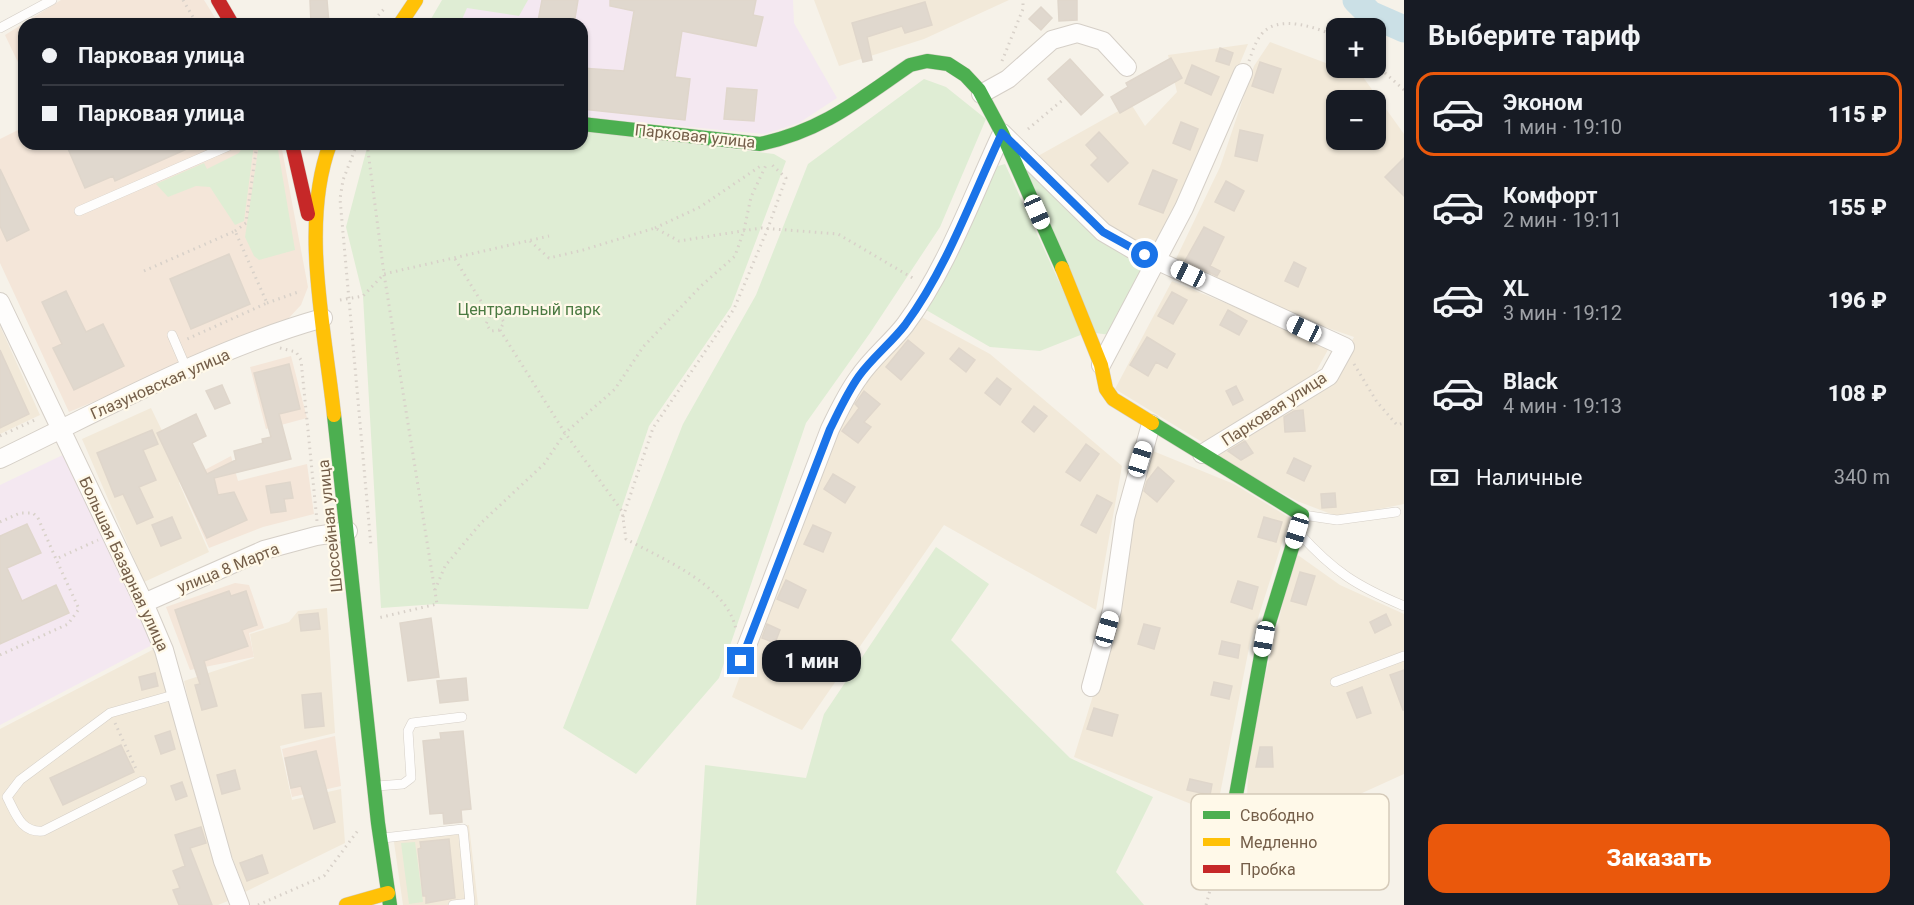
<!DOCTYPE html>
<html lang="ru">
<head>
<meta charset="utf-8">
<style>
  :root { --surface:#171b24; --page:#242831; --text:#f1f3f6; --muted:#9ea1a6; --line:#363941; --accent:#ea580c }
  body { margin:0; font-family:Roboto,sans-serif; background:var(--page); color:var(--text); height:100vh; display:flex; flex-direction:column; font-size:22px; white-space:nowrap }
  * { box-sizing:border-box; margin:0 }
  p { font-size:20px; color:var(--muted) }
  .icon { flex:none; width:33px; height:33px; fill:none; stroke:currentColor; stroke-width:2; stroke-linecap:round; stroke-linejoin:round }
  .map { position:relative; flex:1; overflow:hidden }
  .drawer { display:flex; flex-direction:column; background:var(--surface); width:510px }
  .drawer>* { flex:none }
  .banner { position:absolute; left:18px; top:18px; width:570px; height:132px; border-radius:18px; box-shadow:0 2px 4px #0004; display:grid; align-content:center; height:132px; padding:0 24px; background:var(--surface) }
  .controls { position:absolute; left:1326px; top:18px; display:grid; gap:12px }
  .controls a { display:grid; place-items:center; width:60px; height:60px; border-radius:12px; background:var(--surface); box-shadow:0 2px 4px #0004; font-size:30px }
  .end { position:absolute; width:27px; height:27px; margin:-14px; border:8px solid #1a73e8; background:#fff; box-shadow:0 0 0 3px #fff }
  .from { border-radius:50% }
  .bubble { position:absolute; height:42px; border-radius:18px; background:var(--surface); box-shadow:0 2px 4px #0004; font-size:20px; font-weight:800; line-height:42px; text-align:center }
  .car { position:absolute; width:18px; height:36px; margin:-18px -9px; border-radius:8px; box-shadow:0 0 4px 2px #0007; background:linear-gradient(#fff 24%,#345 0 40%,#fff 0 76%,#345 0 86%,#fff 0) }
  .banner b { display:flex; align-items:center; gap:21px; height:57px; font-size:22px }
  .banner b+b { border-top:2px solid var(--line) }
  .banner i { width:15px; height:15px; background:var(--text) }
  ul { padding:0; list-style:none }
  li { display:flex; align-items:center; gap:18px; height:84px; margin:0 12px 9px; padding:0 12px; border:3px solid transparent; border-radius:18px }
  li div { flex:1 }
  li b { display:block; font-size:22px }
  li em { font-style:normal; font-weight:800 }
  li.selected { border-color:var(--accent) }
  li>.icon { width:54px; height:54px; stroke-width:1.5 }
  h2 { padding:0 24px; font-size:27px; line-height:72px }
  .pay { display:flex; align-items:center; gap:15px; height:66px; padding:0 24px; font-size:22px }
  .pay p { margin-inline-start:auto }
  .button { display:flex; gap:12px; margin-top:auto; padding:12px 24px }
  .button a { flex:1; height:69px; border-radius:18px; background:var(--accent); color:#fff; font-size:24px; font-weight:800; line-height:69px; text-align:center }
  main { display:flex; flex:1; min-height:0 }
  .map>svg:first-child { display:block }
  .residential { fill:#f2e9d9; fill-rule:evenodd }
  .commercial { fill:#f4e6d9 }
  .education { fill:#f4e8f1 }
  .green { fill:#dfedd4 }
  .lines { fill:none; stroke-linecap:round; stroke-linejoin:round }
  .river { stroke:#cbe0e6; stroke-width:27 }
  .building { fill:#e0d8ce; stroke:#dfd6cb; stroke-width:1.5 }
  .lane-casing { stroke:#d5cfc7; stroke-width:10 }
  .street-casing { stroke:#d5cfc7; stroke-width:20 }
  .fast-casing { stroke:#d4cec4; stroke-width:15 }
  .slow-casing { stroke:#d4cec4; stroke-width:15 }
  .jam-casing { stroke:#d4cec4; stroke-width:15 }
  .path { stroke:#d8d1c9; stroke-width:3; stroke-dasharray:1.5 4.5; stroke-linecap:butt }
  .lane { stroke:#fefdfc; stroke-width:9 }
  .street { stroke:#fefdfc; stroke-width:18 }
  .fast { stroke:#4caf50; stroke-width:14 }
  .slow { stroke:#ffc107; stroke-width:14 }
  .jam { stroke:#c62828; stroke-width:14 }
  .route { stroke:#1a73e8; stroke-width:8 }
  .labels { text-anchor:middle; dominant-baseline:central; stroke-width:4.5; stroke-linejoin:round; paint-order:stroke }
  .street-label { font-size:16px; fill:#745e49; stroke:#fff9e9 }
  .park-label { font-size:16px; fill:#4b7a42; stroke:#fff9e9 }
  .key { fill:#fff9e9; stroke:#d5cab9; stroke-width:1.5 }
  .key-label { font-size:16px; fill:#745e49 }
</style>
</head>
<body>
<main>
<div class="map">
<svg width="1404" height="905" viewBox="0 0 1404 905">
  <rect width="100%" height="100%" fill="#f6f2e9"/>
  <!-- residential -->
  <path class="residential" d="M814,0H1009L924,39L839,66Z
    M1270,42L1363,77L1404,134V504L1339,517L1297,501L1210,455L1332,379L1354,337L1261,305L1173,265L1220,167L1254,66ZM1336,100H1376V140H1336Z
    M1248,44L1182,201L1155,254L1106,229L1038,156L1131,104L1145,126L1177,92L1168,55Z
    M1172,281L1330,346L1308,386L1207,445L1115,389Z
    M918,315L990,354L1122,466L1096,610L944,525L802,730L732,697L833,429L862,377Z
    M0,326L40,415L0,434Z
    M151,408L184,476L179,483L209,552L144,582L82,439Z
    M1153,451L1234,484L1290,518L1250,643L1216,814L1074,757L1121,605L1129,518Z
    M1295,553L1340,585L1404,614V774L1349,799L1364,822L1358,875L1245,855L1249,743Z
    M327,608L335,733L280,746L292,800L341,789L345,843L245,892L210,796L184,681L254,658L250,634L289,622L298,611Z
    M158,647L228,901L218,905H0V729Z
    M469,825L478,905H403L393,835Z"/>
  <!-- commercial -->
  <path class="commercial" d="M61,0H204L219,24H24V75L5,35Z
    M24,127V144H281L308,287L301,305L286,321L69,412L0,263V139Z
    M291,356L307,418L266,429L250,367Z
    M231,456L238,481L307,464L314,514L263,527L209,548L180,483Z
    M235,583L249,585L264,628L249,633L254,657L190,670L166,607Z
    M335,736L341,786L292,797L282,749Z"/>
  <!-- education -->
  <path class="education" d="M449,0H793L794,23L837,98L799,123L765,134L582,117V24H432Z
    M67,453L156,643L0,725V485Z"/>
  <!-- green -->
  <path class="green" d="M442,0H528L519,16L467,8L460,24H428Z
    M924,79L946,87L986,119L940,227L870,333L806,423L719,678L636,774L563,728L683,424L756,295L808,164Z
    M582,131L774,154L786,161L731,307L649,426L588,609L437,604L381,608L363,296L346,227L368,144H582Z
    M249,144H254L244,221L235,225L210,187L196,186L168,197L156,184L204,163L207,169L239,153L243,146Z
    M259,144H277L295,250L259,260L254,256L245,237Z
    M1021,162L1152,263L1111,335L1095,333Z
    M1005,164L1083,334L1040,351L990,347L921,307L988,169Z
    M936,547L989,584L951,640L1070,758L1153,797L1116,872L1144,905H696L705,765L806,778L824,714Z
    M415,842L423,902L409,904L401,843Z"/>
  <g class="lines">
    <!-- river -->
    <path class="river" d="M1356,0L1370,14L1404,29"/>
  </g>
  <!-- building -->
  <path class="building" d="M310,0H327L329,24H311Z
    M542,0H578L574,24L538,21Z
    M610,0H756L753,15L763,17L756,46L682,31L675,77L690,79L685,120L582,109V68L624,71L634,11L610,6Z
    M1058,0H1077V20L1059,21Z
    M925,2L932,25L905,33L902,26L867,37L872,60L863,62L852,23Z
    M1041,7L1052,18L1041,30L1029,19Z
    M1220,48L1233,53L1229,65L1216,61Z
    M1171,58L1182,78L1120,113L1111,97L1128,87L1126,83Z
    M1070,59L1103,95L1081,115L1048,79Z
    M1260,62L1281,69L1273,93L1252,86Z
    M1192,65L1219,77L1211,95L1185,83Z
    M727,88L757,90L754,121L724,119Z
    M1181,122L1198,129L1190,150L1173,143Z
    M1240,130L1263,135L1257,161L1235,156Z
    M1099,132L1128,163L1108,182L1091,165L1098,158L1086,145Z
    M66,144H198L115,181L113,176L85,188Z
    M1404,158V196L1385,177Z
    M0,169L29,230L7,241L0,226Z
    M1153,170L1177,180L1163,213L1139,204Z
    M1226,181L1244,191L1234,211L1215,202Z
    M1204,227L1224,237L1210,266L1220,271L1217,276L1185,261Z
    M229,254L250,304L191,329L170,279Z
    M1294,262L1306,268L1298,287L1285,281Z
    M66,291L86,332L103,324L124,366L74,390L53,348L62,344L42,302Z
    M1172,292L1187,300L1173,324L1158,316Z
    M1228,310L1247,321L1239,335L1220,325Z
    M1147,337L1175,354L1167,368L1156,362L1148,376L1130,365Z
    M908,340L924,353L901,380L886,367Z
    M959,348L975,360L966,372L950,359Z
    M0,350L29,414L0,428Z
    M289,364L300,409L279,414L291,459L214,478L218,495L234,492L247,520L207,538L157,433L196,414L206,436L192,443L207,474L236,460L234,451L263,443L262,439L271,437L254,373Z
    M997,378L1011,389L1000,405L985,393Z
    M222,385L230,403L215,409L206,391Z
    M1236,386L1243,400L1233,405L1226,391Z
    M864,391L880,404L864,422L871,427L858,443L842,431L859,408L855,404Z
    M1034,406L1047,416L1034,432L1022,422Z
    M1303,410L1305,431L1285,432L1284,417L1294,411Z
    M152,430L158,444L143,450L156,480L139,487L153,517L137,524L123,494L115,497L97,453Z
    M1245,441L1253,453L1241,460L1228,451Z
    M1086,444L1099,454L1080,481L1066,472Z
    M1294,458L1311,466L1304,481L1287,473Z
    M1158,467L1174,481L1157,502L1144,491L1147,481Z
    M833,474L855,487L845,503L824,489Z
    M290,482L293,498L284,499L286,511L271,513L266,486Z
    M1335,493L1336,507L1322,508L1321,494Z
    M1097,495L1112,503L1096,533L1081,525Z
    M172,517L181,538L161,546L152,525Z
    M1264,517L1282,522L1276,542L1258,537Z
    M27,524L41,553L7,568L22,601L56,585L69,613L0,644V536Z
    M813,525L831,533L823,552L804,544Z
    M1300,572L1315,576L1306,605L1291,601Z
    M786,580L806,590L798,608L777,599Z
    M1238,581L1258,587L1252,609L1231,602Z
    M229,591L231,596L246,591L257,625L242,630L248,646L204,661L217,706L202,710L195,685L200,684L175,610Z
    M318,613L320,629L301,631L299,615Z
    M1386,614L1391,625L1375,633L1370,622Z
    M431,618L439,677L408,681L400,623Z
    M767,624L780,630L775,643L762,638Z
    M1144,624L1160,628L1154,649L1138,644Z
    M1222,641L1240,645L1238,658L1219,654Z
    M1404,670V710H1403L1390,675Z
    M155,673L158,686L142,690L139,677Z
    M466,678L468,700L440,703L437,681Z
    M1214,682L1232,686L1229,699L1211,695Z
    M1362,687L1371,713L1357,718L1347,693Z
    M321,693L324,726L305,728L302,695Z
    M1094,708L1118,715L1112,736L1087,729Z
    M170,731L175,749L161,754L155,736Z
    M463,731L471,809L461,810L462,822L444,824L443,813L430,814L423,741L441,739L440,733Z
    M121,745L134,772L63,805L50,778Z
    M1260,747H1272L1273,767H1256Z
    M316,751L335,822L314,829L301,786L291,788L285,758Z
    M235,770L240,789L222,794L217,775Z
    M1190,779L1212,784L1210,795L1187,790Z
    M182,782L187,796L176,800L171,786Z
    M201,827L206,843L190,848L212,905H179L173,890L180,888L173,871L185,866L175,835Z
    M449,839L455,898L426,903V896H423L418,849L421,848L420,842Z
    M262,855L268,873L247,881L240,863Z"/>
  <g class="lines">
    <!-- lane casing -->
    <g class="lane-casing">
      <path id="lane" d="M0,28L52,0
        M79,211L233,144
        M172,335L187,370
        M1303,515L1337,520L1396,512
        M1299,533C1334,572 1357,586 1404,606
        M1335,682L1404,656
        M142,781L43,831C21,833 16,814 7,797L20,780L110,713L177,694
        M377,786L403,784L411,778L408,731L412,723L462,717
        M383,838L463,829L470,903L453,905"/>
    </g>
    <!-- street casing -->
    <g class="street-casing">
      <path id="street" d="M981,94L1008,79L1052,40L1077,33L1103,41L1127,67
        M0,302L144,603L164,650L223,861L240,905
        M1101,365L1184,208L1243,73
        M0,459C104,409 212,349 323,318
        M144,603L264,550L316,536L348,531
        M741,661L830,429C839,411 847,393 859,377C872,358 891,343 905,325C947,268 972,197 1002,133L1103,232L1132,249L1345,347L1329,376L1202,454
        M1091,687L1112,610L1125,518L1151,424"/>
    </g>
    <!-- fast casing -->
    <g class="fast-casing">
      <path id="fast" d="M582,124L760,144C822,131 859,100 910,65L927,61L948,64L965,75L979,90L1002,133L1062,268
        M334,415L378,823L390,905
        M1152,423L1302,515L1264,639L1235,801"/>
    </g>
    <!-- slow casing -->
    <g class="slow-casing">
      <path id="slow" d="M400,24L416,0
        M330,144C300,224 325,331 334,415
        M1062,268L1101,365L1106,389L1113,399L1152,423
        M346,905L388,893"/>
    </g>
    <!-- jam casing -->
    <g class="jam-casing">
      <path id="jam" d="M218,0L232,24
        M292,144L308,214"/>
    </g>
    <!-- path -->
    <path class="path" d="M183,0L197,24
      M370,24L386,7
      M1002,61L1023,9V0
      M1249,61C1252,53 1255,42 1261,35C1277,13 1317,28 1336,36
      M1376,65L1404,90
      M1028,129L1065,98
      M357,144L343,180L340,199L371,546
      M369,144L368,151L384,274L437,604L378,618
      M655,228L700,207L762,165
      M235,231L246,223L257,144
      M530,241L549,258L583,250L655,228L679,241L761,228L838,234L916,280
      M455,259L490,316
      M144,271L235,231L267,303L185,340
      M340,300L363,296L384,274L549,236
      M267,303L301,291
      M499,315L504,322L500,330L491,331L486,324L490,316Z
      M500,330L565,433L622,511L626,539C662,559 728,585 736,630
      M280,348L296,352L301,360L317,521
      M1354,364L1377,402L1397,425L1404,423
      M0,436L37,419
      M623,517L653,428L734,309L768,228L786,178L770,163
      M0,522L20,513H33L38,518L56,559L98,540
      M435,590L445,566L481,523L544,464L565,433L615,389L643,347L701,286L735,256L744,230L751,197L767,163
      M0,655L68,624L79,609L56,559
      M115,723L137,771
      M258,905L324,876L359,829
      M1206,905L1229,820"/>
    <!-- lane -->
    <use href="#lane" class="lane"/>
    <!-- street -->
    <use href="#street" class="street"/>
    <!-- fast -->
    <use href="#fast" class="fast"/>
    <!-- slow -->
    <use href="#slow" class="slow"/>
    <!-- jam -->
    <use href="#jam" class="jam"/>
  </g>
  <g class="lines">
    <!-- route -->
    <path class="route" d="M741,661L830,429C839,411 847,393 859,376C872,358 891,343 905,325C947,268 972,197 1002,133L1103,232L1145,255"/>
  </g>
  <g class="labels">
    <!-- street labels -->
    <g class="street-label">
      <text transform="translate(695 136) rotate(6)">Парковая улица</text>
      <text transform="translate(160 384) rotate(-24)">Глазуновская улица</text>
      <text transform="translate(1274 409) rotate(-33)">Парковая улица</text>
      <text transform="translate(330 526) rotate(-96)">Шоссейная улица</text>
      <text transform="translate(124 564) rotate(65)">Большая Базарная улица</text>
      <text transform="translate(228 568) rotate(-22)">улица 8 Марта</text>
    </g>
    <!-- park labels -->
    <g class="park-label">
      <text x="529" y="309">Центральный парк</text>
    </g>
  </g>
  <!-- legend -->
  <rect x="1191" y="794" width="198" height="96" rx="9" class="key"/>
  <rect x="1203" y="811" width="27" height="8" fill="#4caf50"/>
  <rect x="1203" y="838" width="27" height="8" fill="#ffc107"/>
  <rect x="1203" y="865" width="27" height="8" fill="#c62828"/>
  <g class="key-label">
    <text x="1240" y="821">Свободно</text>
    <text x="1240" y="848">Медленно</text>
    <text x="1240" y="875">Пробка</text>
  </g>
</svg>
<div class="controls">
<a>+</a>
<a>−</a>
</div>
<i class="end from" style="left:1145px;top:255px"></i>
<i class="end" style="left:741px;top:661px"></i>
<div class="bubble" style="left:762px;top:640px;width:99px">1 мин</div>
<i class="car" style="left:1037px;top:212px;rotate:156deg"></i>
<i class="car" style="left:1188px;top:274px;rotate:295deg"></i>
<i class="car" style="left:1304px;top:329px;rotate:295deg"></i>
<i class="car" style="left:1140px;top:459px;rotate:17deg"></i>
<i class="car" style="left:1297px;top:531px;rotate:197deg"></i>
<i class="car" style="left:1107px;top:629px;rotate:16deg"></i>
<i class="car" style="left:1264px;top:639px;rotate:190deg"></i>
<div class="banner">
<b><i class="from"></i>Парковая улица</b>
<b><i></i>Парковая улица</b>
</div>
</div>
<section class="drawer">
<h2>Выберите тариф</h2>
<ul>
<li class="selected"><svg class="icon" aria-label="car" viewBox="0 0 24 24"><path d="M5 17H2v-5l4-1 3-4h7l3 4 3 1v5h-3M9 17h6M6 11h13"/><circle cx="7" cy="17" r="2"/><circle cx="17" cy="17" r="2"/></svg><div><b>Эконом</b><p>1 мин · 19:10</p></div><em>115 ₽</em></li>
<li><svg class="icon" aria-label="car" viewBox="0 0 24 24"><path d="M5 17H2v-5l4-1 3-4h7l3 4 3 1v5h-3M9 17h6M6 11h13"/><circle cx="7" cy="17" r="2"/><circle cx="17" cy="17" r="2"/></svg><div><b>Комфорт</b><p>2 мин · 19:11</p></div><em>155 ₽</em></li>
<li><svg class="icon" aria-label="car" viewBox="0 0 24 24"><path d="M5 17H2v-5l4-1 3-4h7l3 4 3 1v5h-3M9 17h6M6 11h13"/><circle cx="7" cy="17" r="2"/><circle cx="17" cy="17" r="2"/></svg><div><b>XL</b><p>3 мин · 19:12</p></div><em>196 ₽</em></li>
<li><svg class="icon" aria-label="car" viewBox="0 0 24 24"><path d="M5 17H2v-5l4-1 3-4h7l3 4 3 1v5h-3M9 17h6M6 11h13"/><circle cx="7" cy="17" r="2"/><circle cx="17" cy="17" r="2"/></svg><div><b>Black</b><p>4 мин · 19:13</p></div><em>108 ₽</em></li>
</ul>
<div class="pay"><svg class="icon" aria-label="cash" viewBox="0 0 24 24"><path d="M3 7h18v10H3z"/><circle cx="12" cy="12" r="2"/></svg>Наличные<p>340 m</p></div>
<div class="button"><a>Заказать</a></div>
</section>
</main>
</body>
</html>
